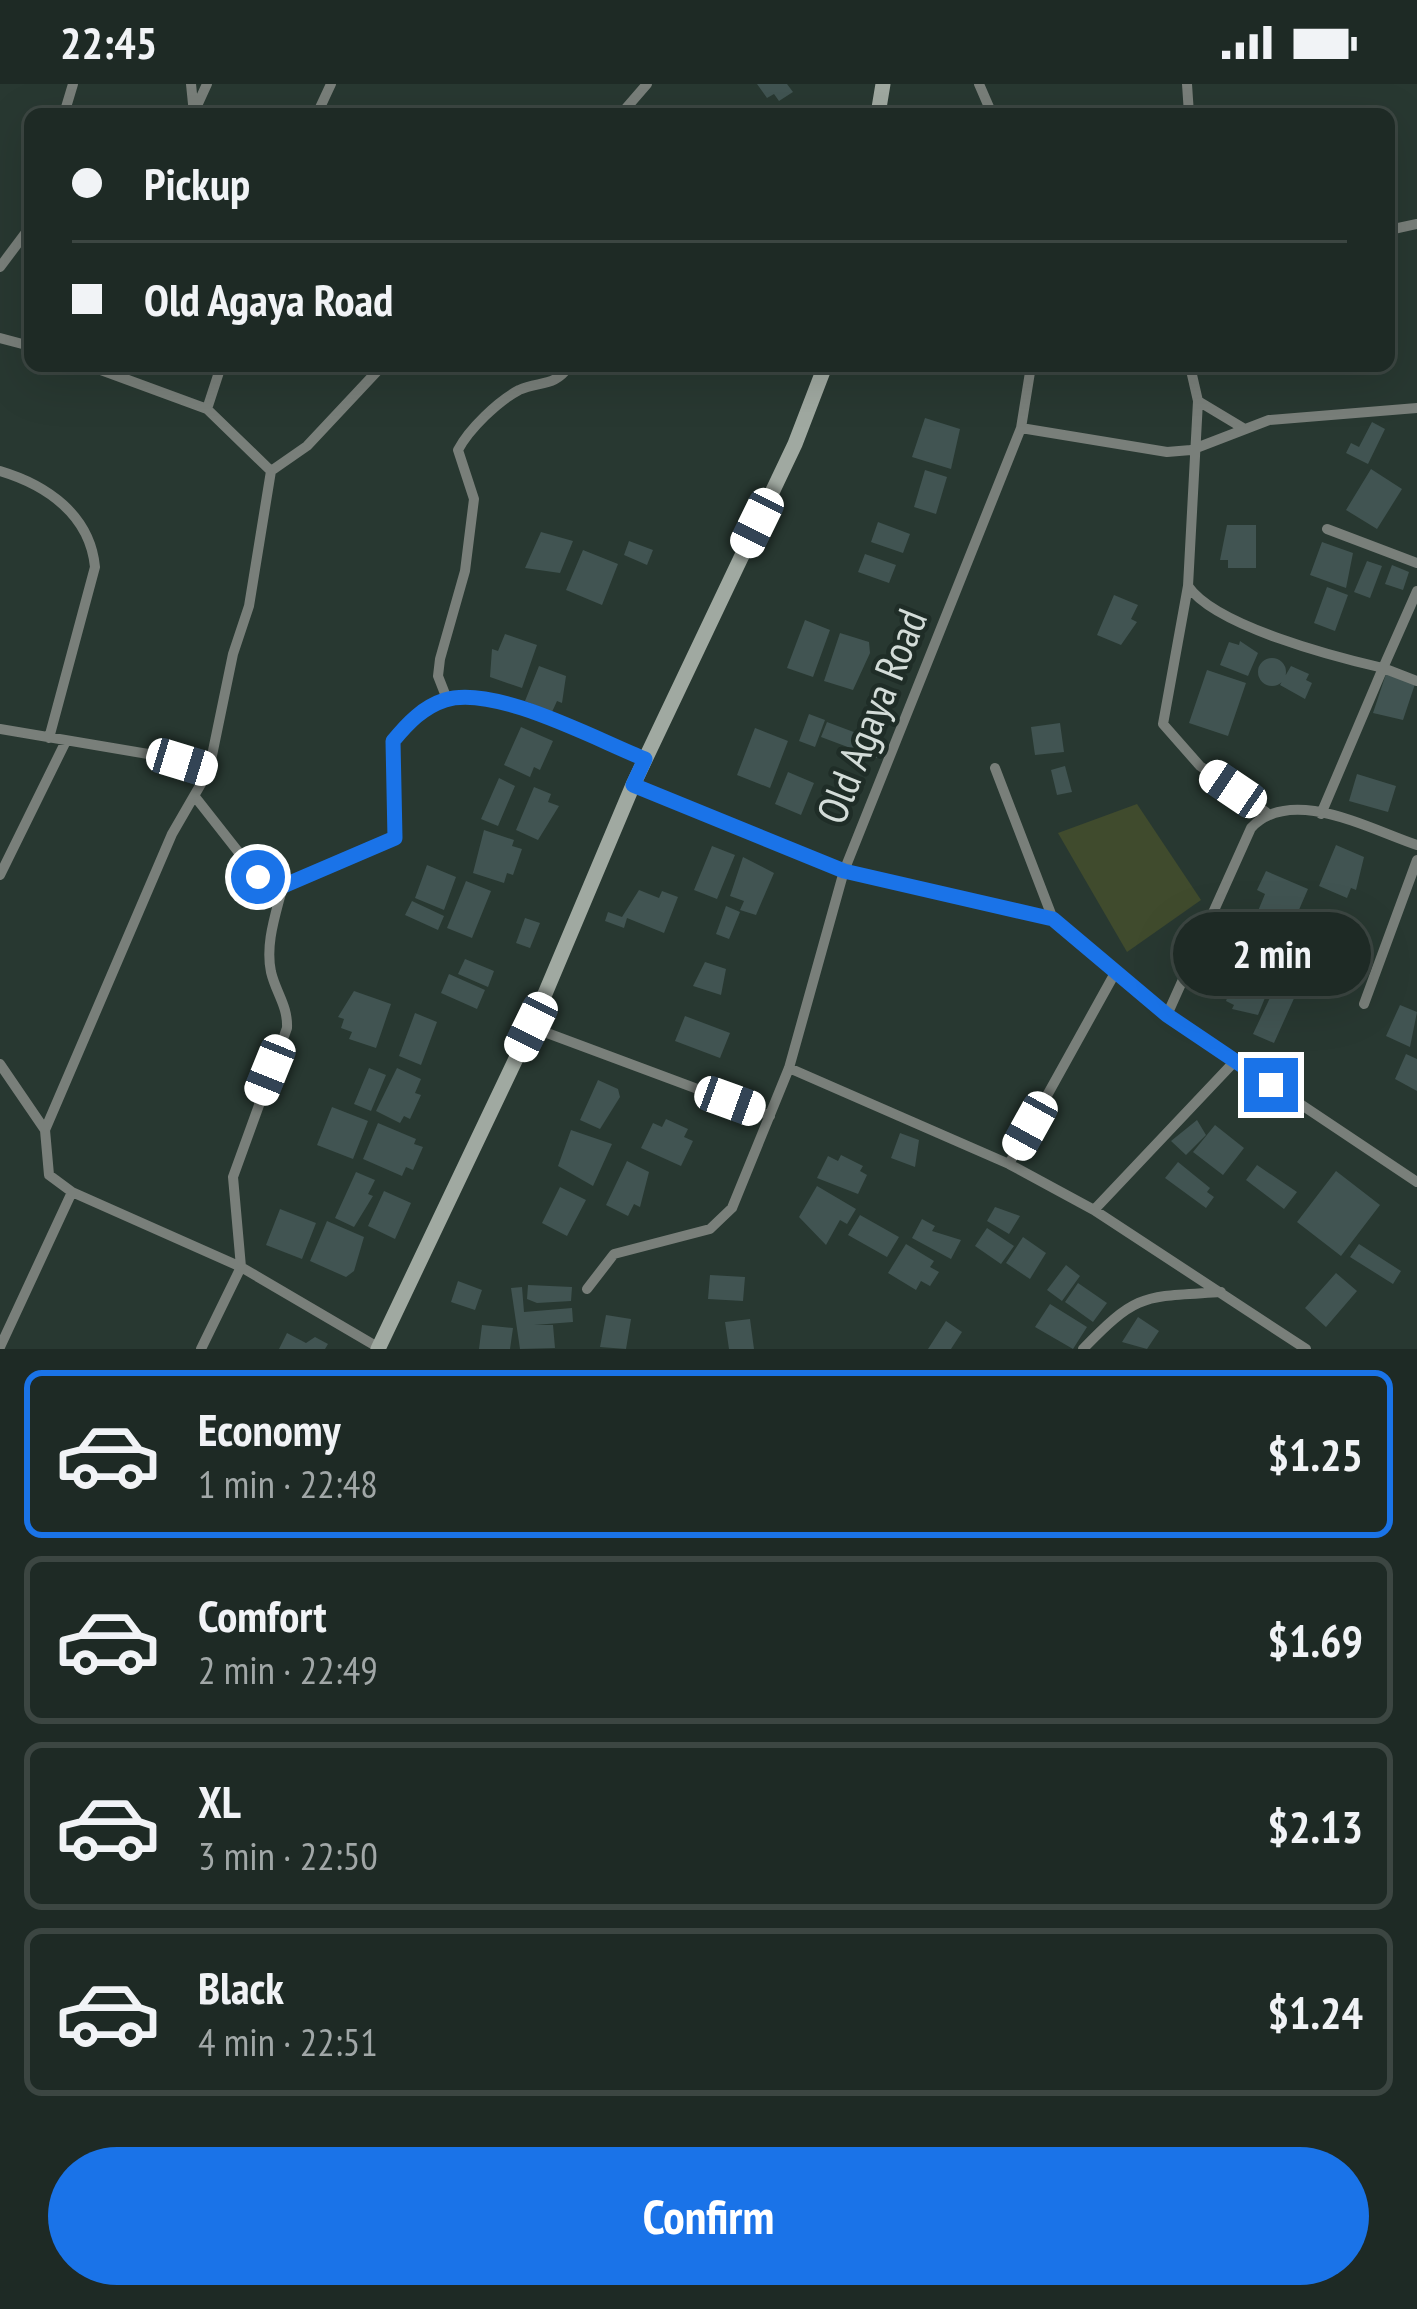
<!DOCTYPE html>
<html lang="en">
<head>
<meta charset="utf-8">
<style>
  :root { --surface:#1e2a25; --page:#26322d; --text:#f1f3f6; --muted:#a1a7a7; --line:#3c4642; --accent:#1a73e8 }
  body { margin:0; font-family:"PT Sans Narrow",sans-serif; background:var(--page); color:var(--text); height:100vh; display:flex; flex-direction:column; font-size:45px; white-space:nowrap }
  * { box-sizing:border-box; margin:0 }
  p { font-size:39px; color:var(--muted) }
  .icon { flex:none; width:66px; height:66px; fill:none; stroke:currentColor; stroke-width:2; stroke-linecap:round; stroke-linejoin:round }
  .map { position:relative; height:1265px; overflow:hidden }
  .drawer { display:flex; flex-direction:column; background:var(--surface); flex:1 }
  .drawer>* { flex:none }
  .banner { position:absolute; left:24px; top:24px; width:1371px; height:264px; border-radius:18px; box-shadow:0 12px 48px #0002,0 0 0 3px var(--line); display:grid; align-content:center; height:264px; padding:0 48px; background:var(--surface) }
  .end { position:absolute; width:54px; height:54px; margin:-27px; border:15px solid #1a73e8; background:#fff; box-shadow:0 0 0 6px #fff }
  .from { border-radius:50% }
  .bubble { position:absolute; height:84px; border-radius:42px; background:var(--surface); box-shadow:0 12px 48px #0002,0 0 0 3px var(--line); font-size:39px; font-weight:700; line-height:84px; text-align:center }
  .car { position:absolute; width:36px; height:72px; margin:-36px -18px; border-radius:15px; box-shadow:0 0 9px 3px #0007; background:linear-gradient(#fff 24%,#345 0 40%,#fff 0 76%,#345 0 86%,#fff 0) }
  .banner b { display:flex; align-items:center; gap:42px; height:114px; font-size:45px }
  .banner b+b { border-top:3px solid var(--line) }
  .banner i { width:30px; height:30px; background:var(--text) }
  ul { padding:21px 0 0; list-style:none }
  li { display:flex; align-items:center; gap:36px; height:168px; margin:0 24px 18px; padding:0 24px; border:6px solid var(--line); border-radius:18px }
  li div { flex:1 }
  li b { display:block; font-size:45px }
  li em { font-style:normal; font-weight:700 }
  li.current { border-color:var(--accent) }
  li>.icon { width:108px; height:108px; stroke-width:1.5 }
  .action { display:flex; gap:24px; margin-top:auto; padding:24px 48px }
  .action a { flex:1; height:138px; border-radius:72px; background:var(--accent); color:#fff; font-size:48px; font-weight:700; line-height:138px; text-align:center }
  .status { display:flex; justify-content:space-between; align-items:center; height:84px; padding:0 60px; background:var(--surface); direction:ltr }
  .status svg { height:33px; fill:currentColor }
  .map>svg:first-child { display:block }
  .green { fill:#404b2d }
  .building { fill:#415452 }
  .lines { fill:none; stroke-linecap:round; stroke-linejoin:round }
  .street { stroke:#797f7a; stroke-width:10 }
  .secondary { stroke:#a0a9a1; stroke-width:15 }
  .route { stroke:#1a73e8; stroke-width:15 }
  .labels { text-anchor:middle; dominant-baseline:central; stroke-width:9; stroke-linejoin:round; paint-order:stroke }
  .street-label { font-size:42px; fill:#d3dcd8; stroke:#1f2d27 }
</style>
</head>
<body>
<div class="status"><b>22:45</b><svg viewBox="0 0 49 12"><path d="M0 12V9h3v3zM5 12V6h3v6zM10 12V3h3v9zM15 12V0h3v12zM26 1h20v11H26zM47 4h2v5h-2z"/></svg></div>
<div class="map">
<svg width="1417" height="1265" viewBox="0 0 1417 1265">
  <rect width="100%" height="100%" fill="#283831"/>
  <!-- green -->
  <path class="green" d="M1137,720L1201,816L1127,868L1058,749Z"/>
  <!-- building -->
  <path class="building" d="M757,0H787L793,8L779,17L774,10L767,14Z
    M925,334L960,345L951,385L912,373Z
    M1372,338L1385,345L1368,380L1346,369L1351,359L1359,363Z
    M1371,385L1402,405L1377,445L1346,426Z
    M925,386L947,393L936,430L914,423Z
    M878,438L910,450L903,469L871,458Z
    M1227,441H1256V484H1228V476H1220Z
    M541,448L573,457L560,489L525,484Z
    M629,457L653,466L647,481L624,471Z
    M1322,458L1353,469L1346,504L1310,491Z
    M583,466L618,480L602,521L566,506Z
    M865,470L896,481L889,499L858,488Z
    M1367,477L1382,482L1370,514L1354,508Z
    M1392,481L1409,488L1403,506L1385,500Z
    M1327,503L1348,511L1335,547L1314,539Z
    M1114,511L1138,521L1131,535L1137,538L1121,561L1097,551Z
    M805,536L830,546L813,593L787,584Z
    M840,549L869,558L870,569L853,606L824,597Z
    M505,550L537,561L522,604L490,593L492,565L498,567Z
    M1240,557L1258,569L1248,592L1220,581L1229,558L1239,561Z
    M1258 588a14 14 0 1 1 28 0a14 14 0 1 1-28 0Z
    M539,582L566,592L562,619L557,617L552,628L525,617Z
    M1291,582L1309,590L1306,596L1312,599L1305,615L1280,601Z
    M1207,586L1246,599L1228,652L1189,639Z
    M1386,590L1415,600L1403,636L1373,629Z
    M809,630L825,636L815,663L799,657Z
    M827,638L883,659L877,674L821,653Z
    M1060,639L1064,668L1035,671L1031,643Z
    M521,643L553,657L540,686L534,683L530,693L504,681Z
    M755,644L788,657L770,704L737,691Z
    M1065,682L1072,708L1057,711L1051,686Z
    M788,688L814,699L801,731L775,720Z
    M1357,690L1396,702L1388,728L1349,717Z
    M499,694L515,702L498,742L481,735Z
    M534,703L551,710L548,718L559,722L538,756L516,746Z
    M484,746L514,756L512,762L522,765L513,791L507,789L504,799L473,789Z
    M1336,761L1364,773L1356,806L1351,804L1347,814L1319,802Z
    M712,762L735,771L717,815L694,806Z
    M743,773L774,789L756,831L740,826L744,817L730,812Z
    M427,781L456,793L444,826L415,814Z
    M1266,787L1308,805L1295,835L1282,829L1279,836L1258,827L1265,810L1257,806Z
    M466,797L491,807L472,854L447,844Z
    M639,806L659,814L662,807L678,813L664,849L627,834L624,844L605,837L608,828L622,833Z
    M412,817L444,832L438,846L405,831Z
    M726,822L740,828L729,855L716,850Z
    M525,834L540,839L530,864L516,859Z
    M1268,839L1277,843L1274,850L1287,855L1271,891L1249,881Z
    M1323,846L1353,858L1348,871L1317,859Z
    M1300,857L1324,868L1317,882L1324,885L1316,903L1309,900L1306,906L1283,895Z
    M465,875L494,887L488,903L458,890Z
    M705,878L726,885L721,911L693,902Z
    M1239,885L1271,899L1258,931L1232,925L1234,921L1226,917Z
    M449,890L485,906L477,925L441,909Z
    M1276,901L1296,910L1274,959L1253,950Z
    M354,907L391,920L376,964L349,955L352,948L341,944L344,935L338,933Z
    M1400,921L1417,928L1410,963L1386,952Z
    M415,929L437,938L421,981L399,972Z
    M685,932L730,949L720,974L675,957Z
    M1406,970L1417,975V1007L1395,995Z
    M369,984L386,991L371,1027L354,1020Z
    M397,984L421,995L415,1009L421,1011L410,1035L404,1032L400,1039L376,1027Z
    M598,996L618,1005L620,1013L600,1045L580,1036Z
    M332,1023L368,1037L353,1075L317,1061Z
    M666,1035L688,1045L684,1053L693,1057L681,1082L641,1064L653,1039L662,1043Z
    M1197,1036L1206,1051L1186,1071L1171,1057Z
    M378,1039L416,1055L414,1060L423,1063L413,1086L406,1083L402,1092L363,1075Z
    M1215,1041L1244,1064L1223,1091L1193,1068Z
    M571,1046L612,1060L593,1102L558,1082Z
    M900,1049L919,1056L915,1083L891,1074Z
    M841,1071L863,1082L860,1087L867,1091L858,1110L817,1094L828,1072L838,1077Z
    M627,1077L649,1088L640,1123L634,1120L628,1132L606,1121Z
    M1178,1078L1210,1104L1207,1108L1214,1113L1206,1124L1165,1094Z
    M1257,1081L1297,1108L1284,1125L1246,1096Z
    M1336,1087L1380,1121L1341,1172L1297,1138Z
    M356,1088L375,1096L368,1110L373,1112L354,1143L335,1134Z
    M817,1102L856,1125L847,1140L840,1136L826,1161L799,1133Z
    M560,1103L586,1116L567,1152L542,1139Z
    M384,1107L411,1119L395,1155L368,1142Z
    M995,1123L1020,1132L1009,1150L987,1137Z
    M280,1125L316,1139L302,1175L266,1161Z
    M860,1131L899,1153L887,1173L848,1151Z
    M922,1135L935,1142L932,1147L961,1156L951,1175L912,1154Z
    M327,1137L364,1153L354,1187L346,1193L310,1177Z
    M987,1144L1014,1162L1001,1180L975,1162Z
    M1023,1153L1046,1169L1030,1195L1006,1179Z
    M906,1160L934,1177L930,1183L939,1188L930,1202L921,1197L916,1206L888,1189Z
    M1359,1160L1401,1187L1393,1200L1350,1173Z
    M1066,1181L1080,1192L1062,1217L1047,1206Z
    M1336,1189L1357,1207L1326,1243L1305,1224Z
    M710,1191L745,1193L743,1217L708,1215Z
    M458,1197L482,1206L475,1226L451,1218Z
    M1078,1199L1107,1219L1093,1238L1065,1218Z
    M528,1201L572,1203L571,1217L537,1219L527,1215Z
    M522,1203L524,1228L572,1224L573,1238L534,1241H553L555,1264L520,1265L511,1204Z
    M1050,1220L1087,1243L1073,1265L1035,1243Z
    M606,1231L631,1235L626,1265L600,1263Z
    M1138,1233L1159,1247L1147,1265L1122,1258Z
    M750,1235L754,1265H729L725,1238Z
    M946,1237L962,1248L951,1265H928Z
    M482,1241L513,1244L510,1265H479Z
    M287,1249L306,1259L315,1253L328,1260L325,1265H279Z"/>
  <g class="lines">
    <!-- street -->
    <path class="street" d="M191,0L194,30
      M979,0L992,30
      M1187,0L1189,30
      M196,24L207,0
      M64,30L73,0
      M317,30L331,0
      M621,30L647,0
      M1389,146L1417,140
      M0,183L30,143
      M0,254L30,262
      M1190,282L1198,317L1188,502C1215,542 1335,573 1383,584L1321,730
      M1198,317L1243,344
      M207,325L221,282
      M1021,344L1167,368L1191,366L1269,336L1417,324
      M0,387C47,401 90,431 95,483L49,654
      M271,387L307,362L382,282
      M1327,445L1417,479
      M1188,502L1163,640L1200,682L1266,728
      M1417,507L1383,584L1417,597
      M447,615L438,592L440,575L465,487L474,415L458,366C469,345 498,317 519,306C540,297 555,303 569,282
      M0,645L154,671L209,686
      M995,684L1053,835
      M633,701L844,787L1053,835L1167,931L1417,1098
      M196,714L258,793L283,801L395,754L393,657C408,640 423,623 445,616C493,600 598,656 645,675
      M0,791L66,657
      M1364,920L1417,776
      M1167,931L1251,744C1291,701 1369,745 1417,761
      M531,943L770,1032
      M0,980L45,1046L49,1091L72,1108L241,1183L381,1265
      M789,984L1009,1080L1094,1126L1306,1265
      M45,1046L172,750L209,686L233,570L249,522L271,387L207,325L90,282
      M1009,1080L1115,889
      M1094,1126L1235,977
      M587,1205L614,1170L710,1145L732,1124L789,984L844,787L1021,344L1031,282
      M0,1263L72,1108
      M201,1265L241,1183L233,1093L287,944C288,922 276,909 271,888C265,859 276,830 283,801
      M1083,1265C1138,1208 1143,1213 1221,1208"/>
    <!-- secondary -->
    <path class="secondary" d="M878,30L883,0
      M378,1265L531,943L633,701L795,360L825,282"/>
  </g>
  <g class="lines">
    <!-- route -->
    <path class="route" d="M258,793L283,802L395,754L393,657C408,639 423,623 445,616C494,600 597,656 645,675L633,701L844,787L1053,835L1167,931L1271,1001"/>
  </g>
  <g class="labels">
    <!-- street labels -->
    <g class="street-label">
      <text transform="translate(871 632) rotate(-68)">Old Agaya Road</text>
    </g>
  </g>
</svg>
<i class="end from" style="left:258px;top:793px"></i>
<i class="end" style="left:1271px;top:1001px"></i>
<div class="bubble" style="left:1173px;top:828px;width:198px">2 min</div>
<i class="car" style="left:757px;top:439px;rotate:206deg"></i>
<i class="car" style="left:182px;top:678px;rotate:107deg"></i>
<i class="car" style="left:1233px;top:705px;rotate:304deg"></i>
<i class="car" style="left:531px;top:943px;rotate:206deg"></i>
<i class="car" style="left:270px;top:986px;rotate:202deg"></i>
<i class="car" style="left:730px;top:1017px;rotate:110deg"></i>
<i class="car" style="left:1030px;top:1042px;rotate:209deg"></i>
<div class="banner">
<b><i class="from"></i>Pickup</b>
<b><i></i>Old Agaya Road</b>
</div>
</div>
<section class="drawer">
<ul>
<li class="current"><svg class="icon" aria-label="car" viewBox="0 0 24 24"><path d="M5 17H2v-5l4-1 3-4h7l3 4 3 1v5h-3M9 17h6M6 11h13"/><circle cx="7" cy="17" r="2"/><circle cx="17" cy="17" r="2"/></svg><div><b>Economy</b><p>1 min · 22:48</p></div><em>$1.25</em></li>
<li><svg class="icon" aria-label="car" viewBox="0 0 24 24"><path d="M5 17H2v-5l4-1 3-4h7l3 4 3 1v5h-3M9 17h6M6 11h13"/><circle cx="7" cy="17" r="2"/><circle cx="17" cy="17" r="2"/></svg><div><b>Comfort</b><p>2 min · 22:49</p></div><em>$1.69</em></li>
<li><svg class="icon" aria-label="car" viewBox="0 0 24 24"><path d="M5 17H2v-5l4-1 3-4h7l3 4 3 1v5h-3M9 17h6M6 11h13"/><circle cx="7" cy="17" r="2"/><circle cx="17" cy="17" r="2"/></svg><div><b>XL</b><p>3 min · 22:50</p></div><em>$2.13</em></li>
<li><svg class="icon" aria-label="car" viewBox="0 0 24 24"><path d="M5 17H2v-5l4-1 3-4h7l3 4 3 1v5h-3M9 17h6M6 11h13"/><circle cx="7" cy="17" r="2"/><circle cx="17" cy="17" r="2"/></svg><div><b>Black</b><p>4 min · 22:51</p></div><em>$1.24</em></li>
</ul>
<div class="action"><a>Confirm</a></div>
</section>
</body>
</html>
